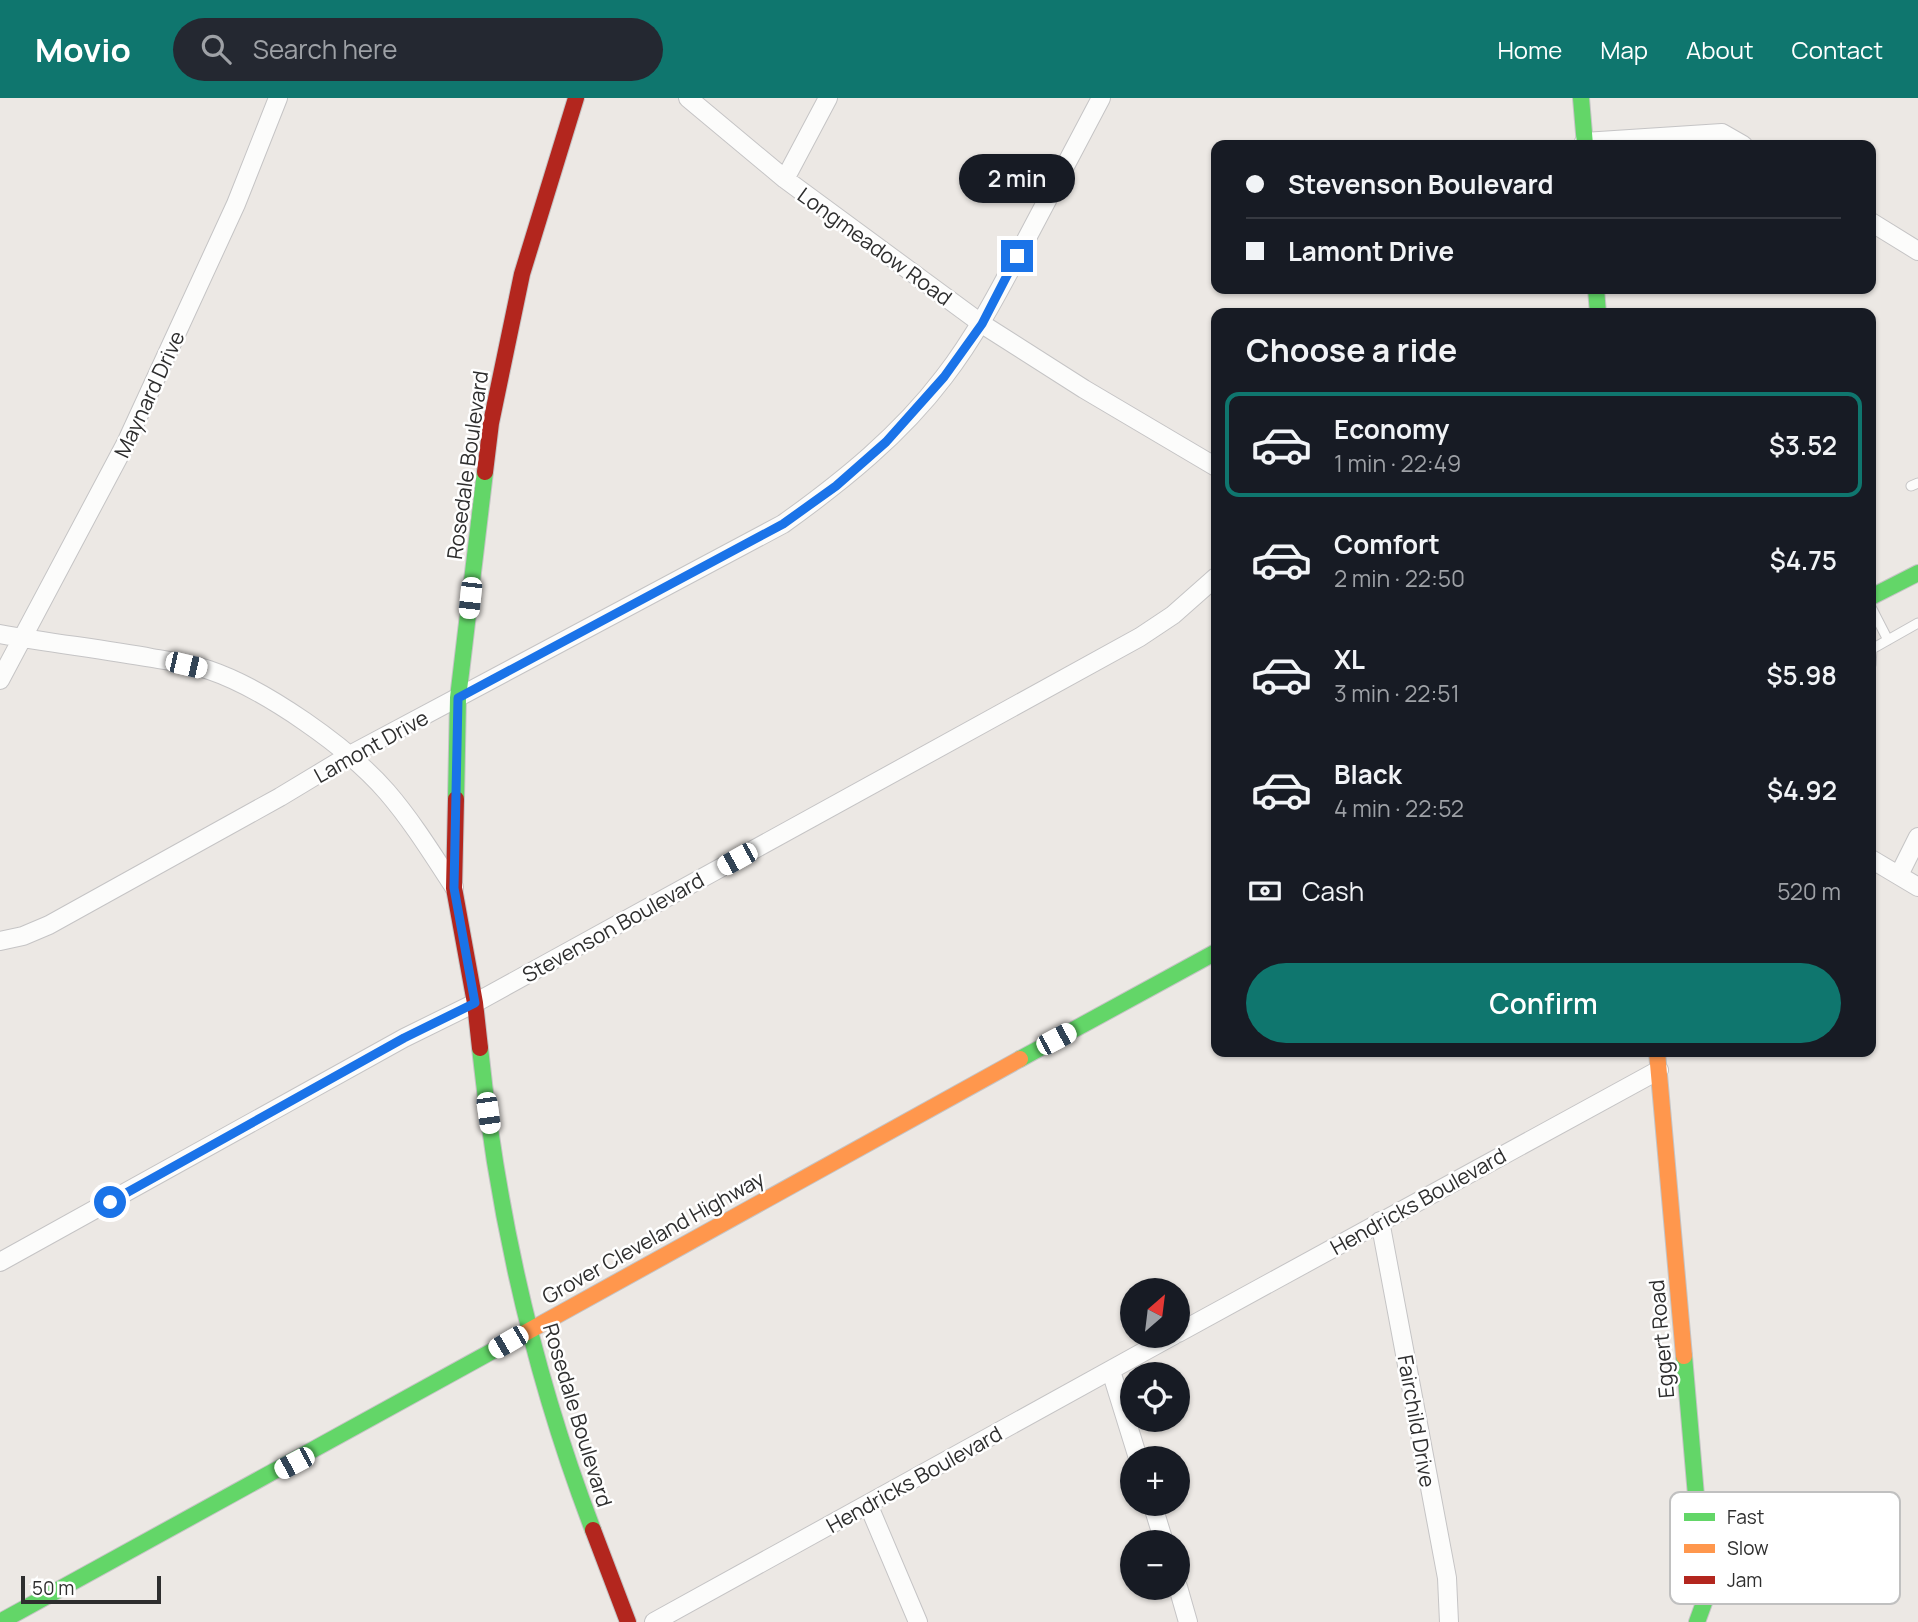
<!DOCTYPE html>
<html lang="en">
<head>
<meta charset="utf-8">
<style>
  :root { --surface:#171b24; --page:#242831; --text:#f1f3f6; --muted:#9ea1a6; --line:#363941; --accent:#0f766e }
  body { margin:0; font-family:Manrope,sans-serif; background:var(--page); color:var(--text); height:100vh; display:flex; flex-direction:column; font-size:26px; white-space:nowrap }
  * { box-sizing:border-box; margin:0 }
  p { font-size:23px; color:var(--muted) }
  .icon { flex:none; width:38px; height:38px; fill:none; stroke:currentColor; stroke-width:2; stroke-linecap:round; stroke-linejoin:round }
  .map { position:relative; flex:1; overflow:hidden }
  .side { position:absolute; left:1211px; top:210px; width:665px; height:749px; display:flex; flex-direction:column; background:var(--surface); border-radius:14px; box-shadow:0 2px 5px #0004 }
  .side>* { flex:none }
  .hud { position:absolute; left:1211px; top:42px; width:665px; height:154px; border-radius:14px; box-shadow:0 2px 5px #0004; display:grid; align-content:center; height:154px; padding:0 35px; background:var(--surface) }
  .needle { width:46px; rotate:28deg }
  .buttons { position:absolute; left:1120px; top:1180px; display:grid; gap:14px }
  .buttons a { display:grid; place-items:center; width:70px; height:70px; border-radius:50%; background:var(--surface); box-shadow:0 2px 5px #0004; font-size:35px }
  .scale { position:absolute; left:21px; bottom:18px; width:140px; box-sizing:border-box; padding-left:7px; border:4px solid #2e2e2e; border-top:0; font-size:19px; line-height:24px; white-space:nowrap; color:#2e2e2e; -webkit-text-stroke:5px #fff; paint-order:stroke }
  .end { position:absolute; width:32px; height:32px; margin:-16px; border:9px solid #1a73e8; background:#fff; box-shadow:0 0 0 4px #fff }
  .from { border-radius:50% }
  .bubble { position:absolute; height:49px; border-radius:24px; background:var(--surface); box-shadow:0 2px 5px #0004; font-size:23px; font-weight:600; line-height:49px; text-align:center }
  .car { position:absolute; width:21px; height:42px; margin:-21px -10px; border-radius:9px; box-shadow:0 0 5px 2px #0007; background:linear-gradient(#fff 24%,#345 0 40%,#fff 0 76%,#345 0 86%,#fff 0) }
  .hud b { display:flex; align-items:center; gap:24px; height:66px; font-size:26px }
  .hud b+b { border-top:2px solid var(--line) }
  .hud i { width:18px; height:18px; background:var(--text) }
  ul { padding:0; list-style:none }
  li { display:flex; align-items:center; gap:21px; height:105px; margin:0 14px 10px; padding:0 21px; border:4px solid transparent; border-radius:14px }
  li div { flex:1 }
  li b { display:block; font-size:26px }
  li em { font-style:normal; font-weight:600 }
  li.current { border-color:var(--accent) }
  li>.icon { width:63px; height:63px; stroke-width:1.5 }
  h2 { padding:0 35px; font-size:32px; line-height:84px }
  .pay { display:flex; align-items:center; gap:18px; height:77px; padding:0 35px; font-size:26px }
  .pay p { margin-inline-start:auto }
  .primary-button { display:flex; gap:14px; margin-top:auto; padding:14px 35px }
  .primary-button a { flex:1; height:80px; border-radius:42px; background:var(--accent); color:#fff; font-size:28px; font-weight:600; line-height:80px; text-align:center }
  header { display:flex; align-items:center; gap:42px; box-sizing:border-box; height:98px; padding:0 35px; background:var(--accent); color:#fff }
  header strong { font-size:33px }
  nav { display:flex; gap:38px; margin-inline-start:auto; font-size:24px }
  .search { width:490px; height:63px; background:var(--page); display:flex; align-items:center; gap:18px; box-sizing:border-box; padding:0 24px; border-radius:38px; color:var(--muted); font-size:26px }
  .map>svg:first-child { display:block }
  .lines { fill:none; stroke-linecap:round; stroke-linejoin:round }
  .lane-casing { stroke:#c5c4c5; stroke-width:11 }
  .street-casing { stroke:#c5c4c5; stroke-width:20 }
  .fast-casing { stroke:#c5c4c5; stroke-width:18 }
  .slow-casing { stroke:#c5c4c5; stroke-width:18 }
  .jam-casing { stroke:#c5c4c5; stroke-width:18 }
  .lane { stroke:#fcfcfb; stroke-width:9 }
  .street { stroke:#fcfcfb; stroke-width:18 }
  .fast { stroke:#63d668; stroke-width:16 }
  .slow { stroke:#ff974d; stroke-width:16 }
  .jam { stroke:#b3261e; stroke-width:16 }
  .route { stroke:#1a73e8; stroke-width:9 }
  .labels { text-anchor:middle; dominant-baseline:central; stroke-width:5; stroke-linejoin:round; paint-order:stroke }
  .street-label { font-size:21px; fill:#2e2e2e; stroke:#fff }
  .key { fill:#fff; stroke:#c0c0c0; stroke-width:2 }
  .key-label { font-size:19px; fill:#2e2e2e }
</style>
</head>
<body>
<header>
<strong>Movio</strong>
<div class="search"><svg class="icon" aria-label="search" viewBox="0 0 24 24"><circle cx="10" cy="10" r="6"/><path d="M15 15l6 6"/></svg>Search here</div>
<nav><a>Home</a><a>Map</a><a>About</a><a>Contact</a></nav>
</header>
<div class="map">
<svg width="1918" height="1524" viewBox="0 0 1918 1524">
  <rect width="100%" height="100%" fill="#ece8e4"/>
  <g class="lines">
    <!-- lane casing -->
    <g class="lane-casing">
      <path id="lane" d="M1911,388L1918,385
        M1871,509L1888,542
        M1871,567L1872,551L1918,525"/>
    </g>
    <!-- street casing -->
    <g class="street-casing">
      <path id="street" d="M688,0L785,81L982,226L1084,291L1216,369
        M1584,44L1722,35L1743,47
        M785,81L828,0
        M1871,124L1918,153
        M0,536C51,545 101,551 152,560C170,563 191,566 209,572C265,591 348,649 387,694C412,723 433,757 454,789
        M0,582L126,345L236,106L278,0
        M1871,761L1918,789
        M1899,777L1918,739
        M0,843L23,838L49,827L280,699L348,658L783,426C843,383 900,337 944,279C977,236 1001,189 1026,142C1051,94 1076,47 1101,0
        M1380,1123L1447,1480L1449,1524
        M0,1164L404,940L475,905L1140,539L1173,517L1216,479
        M1178,1235L1659,972
        M1111,1273L1138,1360
        M1152,1405L1164,1444
        M868,1406L918,1524
        M1178,1489L1188,1524
        M654,1524L1174,1237"/>
    </g>
    <!-- fast casing -->
    <g class="fast-casing">
      <path id="fast" d="M1581,0L1585,47
        M1596,191L1598,215
        M1871,499L1918,475
        M456,701L458,600L485,374
        M480,950C497,1114 534,1278 593,1432
        M1020,961L1216,854
        M1684,1258L1705,1502L1697,1524
        M0,1524L516,1240"/>
    </g>
    <!-- slow casing -->
    <g class="slow-casing">
      <path id="slow" d="M1657,954L1684,1258
        M516,1240L1020,961"/>
    </g>
    <!-- jam casing -->
    <g class="jam-casing">
      <path id="jam" d="M485,374L491,325L522,176L576,0
        M456,701L454,790L475,905L480,950
        M593,1432L628,1524"/>
    </g>
    <!-- lane -->
    <use href="#lane" class="lane"/>
    <!-- street -->
    <use href="#street" class="street"/>
    <!-- fast -->
    <use href="#fast" class="fast"/>
    <!-- slow -->
    <use href="#slow" class="slow"/>
    <!-- jam -->
    <use href="#jam" class="jam"/>
  </g>
  <g class="lines">
    <!-- route -->
    <path class="route" d="M110,1104L404,940L475,905L454,790L458,600L783,426L836,388L886,344L944,279L982,226L1017,158"/>
  </g>
  <g class="labels">
    <!-- street labels -->
    <g class="street-label">
      <text transform="translate(875 148) rotate(36)">Longmeadow Road</text>
      <text transform="translate(149 296) rotate(-65)">Maynard Drive</text>
      <text transform="translate(467 367) rotate(-82)">Rosedale Boulevard</text>
      <text transform="translate(371 648) rotate(-29)">Lamont Drive</text>
      <text transform="translate(613 829) rotate(-29)">Stevenson Boulevard</text>
      <text transform="translate(1418 1103) rotate(-29)">Hendricks Boulevard</text>
      <text transform="translate(653 1139) rotate(-29)">Grover Cleveland Highway</text>
      <text transform="translate(1661 1241) rotate(-95)">Eggert Road</text>
      <text transform="translate(578 1317) rotate(73)">Rosedale Boulevard</text>
      <text transform="translate(1417 1323) rotate(80)">Fairchild Drive</text>
      <text transform="translate(914 1381) rotate(-29)">Hendricks Boulevard</text>
    </g>
  </g>
  <!-- legend -->
  <rect x="1670" y="1394" width="230" height="112" rx="10" class="key"/>
  <rect x="1684" y="1415" width="31" height="8" fill="#63d668"/>
  <rect x="1684" y="1446" width="31" height="9" fill="#ff974d"/>
  <rect x="1684" y="1478" width="31" height="8" fill="#b3261e"/>
  <g class="key-label">
    <text x="1727" y="1426">Fast</text>
    <text x="1727" y="1457">Slow</text>
    <text x="1727" y="1489">Jam</text>
  </g>
</svg>
<div class="buttons">
<a><svg class="needle" viewBox="-14 -14 28 28"><path d="M0-13l5 13h-10z" fill="#e53935"/><path d="M0 13l5-13h-10z" fill="#9ea1a6"/></svg></a>
<a><svg class="icon" aria-label="locate" viewBox="0 0 24 24"><circle cx="12" cy="12" r="6"/><path d="M12 2v4M12 18v4M2 12h4M18 12h4"/></svg></a>
<a>+</a>
<a>−</a>
</div>
<div class="scale">50 m</div>
<i class="end from" style="left:110px;top:1104px"></i>
<i class="end" style="left:1017px;top:158px"></i>
<div class="bubble" style="left:959px;top:56px;width:116px">2 min</div>
<i class="car" style="left:470px;top:500px;rotate:186deg"></i>
<i class="car" style="left:186px;top:567px;rotate:103deg"></i>
<i class="car" style="left:737px;top:761px;rotate:241deg"></i>
<i class="car" style="left:1056px;top:941px;rotate:62deg"></i>
<i class="car" style="left:488px;top:1015px;rotate:172deg"></i>
<i class="car" style="left:508px;top:1244px;rotate:240deg"></i>
<i class="car" style="left:294px;top:1365px;rotate:242deg"></i>
<div class="hud">
<b><i class="from"></i>Stevenson Boulevard</b>
<b><i></i>Lamont Drive</b>
</div>
<section class="side">
<h2>Choose a ride</h2>
<ul>
<li class="current"><svg class="icon" aria-label="car" viewBox="0 0 24 24"><path d="M5 17H2v-5l4-1 3-4h7l3 4 3 1v5h-3M9 17h6M6 11h13"/><circle cx="7" cy="17" r="2"/><circle cx="17" cy="17" r="2"/></svg><div><b>Economy</b><p>1 min · 22:49</p></div><em>$3.52</em></li>
<li><svg class="icon" aria-label="car" viewBox="0 0 24 24"><path d="M5 17H2v-5l4-1 3-4h7l3 4 3 1v5h-3M9 17h6M6 11h13"/><circle cx="7" cy="17" r="2"/><circle cx="17" cy="17" r="2"/></svg><div><b>Comfort</b><p>2 min · 22:50</p></div><em>$4.75</em></li>
<li><svg class="icon" aria-label="car" viewBox="0 0 24 24"><path d="M5 17H2v-5l4-1 3-4h7l3 4 3 1v5h-3M9 17h6M6 11h13"/><circle cx="7" cy="17" r="2"/><circle cx="17" cy="17" r="2"/></svg><div><b>XL</b><p>3 min · 22:51</p></div><em>$5.98</em></li>
<li><svg class="icon" aria-label="car" viewBox="0 0 24 24"><path d="M5 17H2v-5l4-1 3-4h7l3 4 3 1v5h-3M9 17h6M6 11h13"/><circle cx="7" cy="17" r="2"/><circle cx="17" cy="17" r="2"/></svg><div><b>Black</b><p>4 min · 22:52</p></div><em>$4.92</em></li>
</ul>
<div class="pay"><svg class="icon" aria-label="cash" viewBox="0 0 24 24"><path d="M3 7h18v10H3z"/><circle cx="12" cy="12" r="2"/></svg>Cash<p>520 m</p></div>
<div class="primary-button"><a>Confirm</a></div>
</section>
</div>
</body>
</html>
